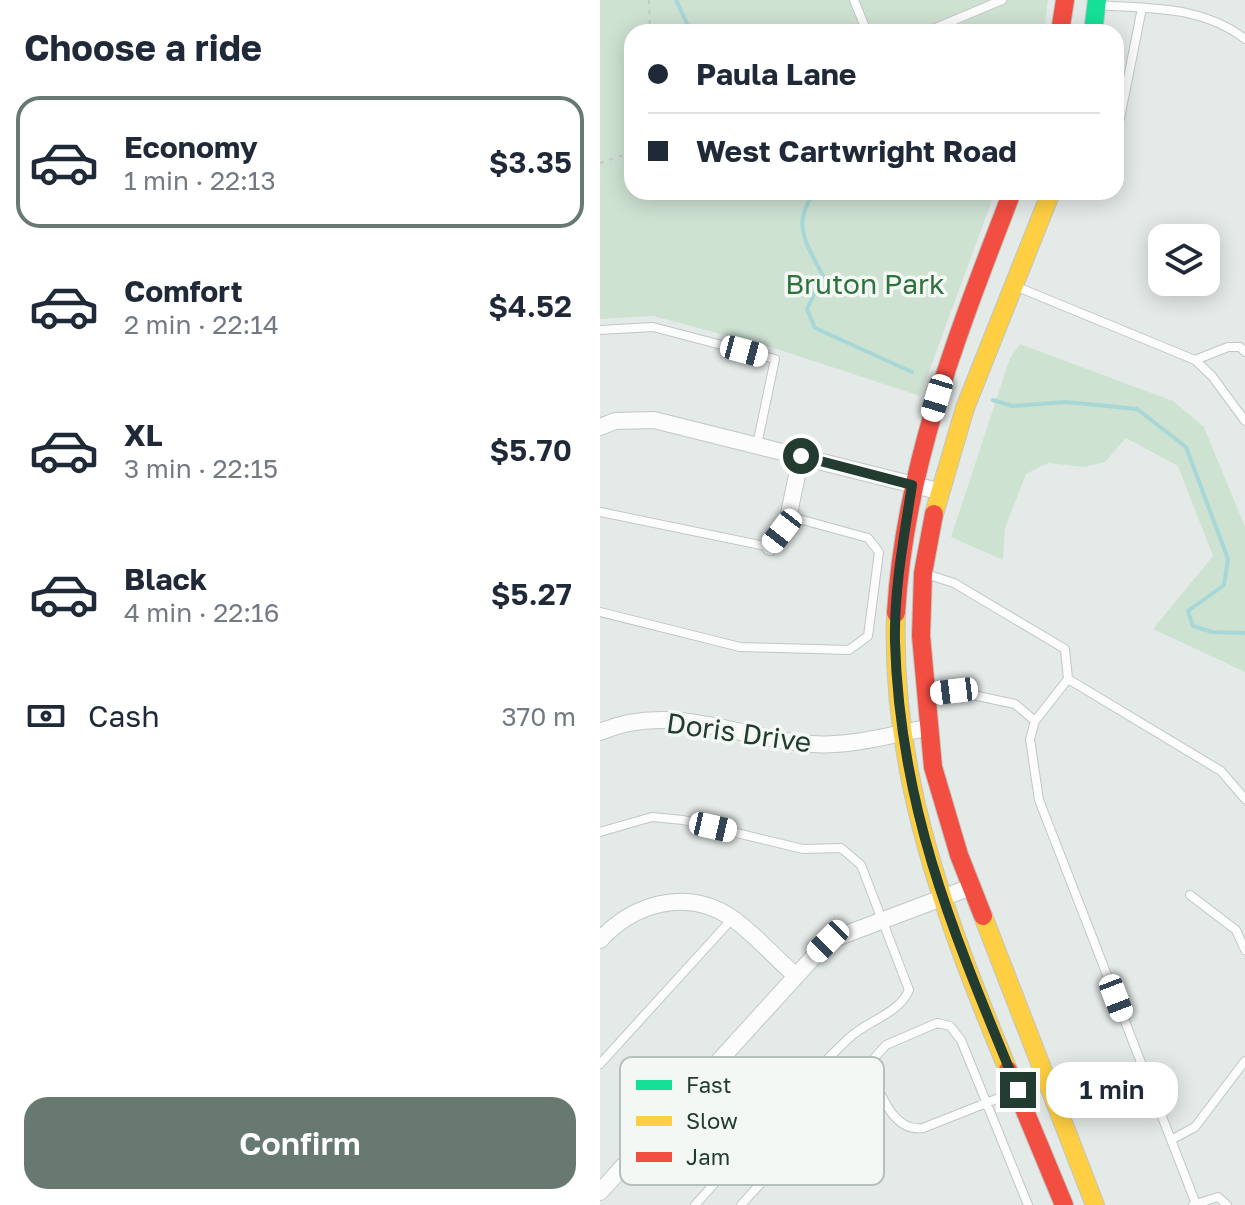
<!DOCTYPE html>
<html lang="en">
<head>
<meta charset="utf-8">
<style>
  :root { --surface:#fff; --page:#f2f2f3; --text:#1f2937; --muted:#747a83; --line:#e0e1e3; --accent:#677971 }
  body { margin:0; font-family:"Golos Text",sans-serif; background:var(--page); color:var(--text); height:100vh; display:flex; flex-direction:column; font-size:30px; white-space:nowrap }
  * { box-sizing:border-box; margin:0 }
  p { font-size:26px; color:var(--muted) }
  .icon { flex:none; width:44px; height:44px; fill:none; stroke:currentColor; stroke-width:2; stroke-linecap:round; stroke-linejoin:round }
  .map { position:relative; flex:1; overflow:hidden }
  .side { display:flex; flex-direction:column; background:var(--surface); width:600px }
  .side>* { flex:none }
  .banner { position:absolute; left:24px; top:24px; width:500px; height:176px; border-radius:24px; box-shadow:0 4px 20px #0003; display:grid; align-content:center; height:176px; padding:0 24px; background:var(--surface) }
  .buttons { position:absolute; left:548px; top:224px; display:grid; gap:16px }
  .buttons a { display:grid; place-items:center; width:72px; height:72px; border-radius:16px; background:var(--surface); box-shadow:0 4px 20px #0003; font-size:40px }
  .end { position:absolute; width:36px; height:36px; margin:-18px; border:10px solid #233c31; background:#fff; box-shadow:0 0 0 4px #fff }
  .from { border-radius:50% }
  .bubble { position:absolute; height:56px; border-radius:24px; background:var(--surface); box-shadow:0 4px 20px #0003; font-size:26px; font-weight:600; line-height:56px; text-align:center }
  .car { position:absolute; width:24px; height:48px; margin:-24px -12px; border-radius:10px; box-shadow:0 0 6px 2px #0007; background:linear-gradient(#fff 24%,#345 0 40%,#fff 0 76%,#345 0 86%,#fff 0) }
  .banner b { display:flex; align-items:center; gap:28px; height:76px; font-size:30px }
  .banner b+b { border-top:2px solid var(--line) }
  .banner i { width:20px; height:20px; background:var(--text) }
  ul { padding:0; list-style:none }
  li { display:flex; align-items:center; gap:24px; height:132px; margin:0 16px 12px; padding:0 8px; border:4px solid transparent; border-radius:24px }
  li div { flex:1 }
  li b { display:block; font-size:30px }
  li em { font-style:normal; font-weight:600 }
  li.selected { border-color:var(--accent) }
  li>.icon { width:72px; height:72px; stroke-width:1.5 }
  h2 { padding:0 24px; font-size:36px; line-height:96px }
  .pay { display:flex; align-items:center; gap:20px; height:88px; padding:0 24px; font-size:30px }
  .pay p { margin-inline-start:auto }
  .primary-button { display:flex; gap:16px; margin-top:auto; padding:16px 24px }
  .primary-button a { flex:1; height:92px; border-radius:24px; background:var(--accent); color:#fff; font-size:32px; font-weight:600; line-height:92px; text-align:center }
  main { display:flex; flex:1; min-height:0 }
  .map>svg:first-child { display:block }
  .green { fill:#cee2d2 }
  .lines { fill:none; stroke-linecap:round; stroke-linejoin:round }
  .stream { stroke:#a7d7d6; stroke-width:4 }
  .lane-casing { stroke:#c1c7c4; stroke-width:10 }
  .street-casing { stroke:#c1c7c4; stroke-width:18 }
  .fast-casing { stroke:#bfc6c2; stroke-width:20 }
  .slow-casing { stroke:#bfc6c2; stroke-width:20 }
  .jam-casing { stroke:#bfc6c2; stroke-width:20 }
  .path { stroke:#c1cac5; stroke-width:2; stroke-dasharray:4 6; stroke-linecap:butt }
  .lane { stroke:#fbfcfb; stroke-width:8 }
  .street { stroke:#fbfcfb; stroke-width:16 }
  .fast { stroke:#16e098; stroke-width:18 }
  .slow { stroke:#ffcf43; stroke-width:18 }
  .jam { stroke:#f24e42; stroke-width:18 }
  .route { stroke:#233c31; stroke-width:10 }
  .labels { text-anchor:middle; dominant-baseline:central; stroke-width:7; stroke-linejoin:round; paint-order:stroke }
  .park-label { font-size:28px; fill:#2f723e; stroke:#f3f8f5 }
  .street-label { font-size:28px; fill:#233c31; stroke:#f3f8f5 }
  .key { fill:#f3f8f5; stroke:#b5c0ba; stroke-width:2 }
  .key-label { font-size:22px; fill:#233c31 }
</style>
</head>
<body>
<main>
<section class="side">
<h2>Choose a ride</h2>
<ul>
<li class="selected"><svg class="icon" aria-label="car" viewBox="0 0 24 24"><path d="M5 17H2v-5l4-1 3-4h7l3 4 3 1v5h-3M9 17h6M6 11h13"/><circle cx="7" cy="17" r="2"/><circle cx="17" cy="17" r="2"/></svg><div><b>Economy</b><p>1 min · 22:13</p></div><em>$3.35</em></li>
<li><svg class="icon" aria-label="car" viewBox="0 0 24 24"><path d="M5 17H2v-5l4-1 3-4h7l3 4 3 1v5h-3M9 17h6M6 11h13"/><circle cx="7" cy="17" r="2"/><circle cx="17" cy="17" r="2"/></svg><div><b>Comfort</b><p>2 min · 22:14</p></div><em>$4.52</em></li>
<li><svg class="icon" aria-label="car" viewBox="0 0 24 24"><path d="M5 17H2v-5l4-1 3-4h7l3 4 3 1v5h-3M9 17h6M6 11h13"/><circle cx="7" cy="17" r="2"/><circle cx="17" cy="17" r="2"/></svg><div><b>XL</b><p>3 min · 22:15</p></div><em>$5.70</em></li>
<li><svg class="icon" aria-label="car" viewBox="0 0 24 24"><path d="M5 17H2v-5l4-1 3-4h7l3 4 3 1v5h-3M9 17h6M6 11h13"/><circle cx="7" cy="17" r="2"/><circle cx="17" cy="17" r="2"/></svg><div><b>Black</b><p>4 min · 22:16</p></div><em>$5.27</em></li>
</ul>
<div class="pay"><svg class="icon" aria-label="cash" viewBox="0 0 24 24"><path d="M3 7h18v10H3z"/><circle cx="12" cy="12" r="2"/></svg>Cash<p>370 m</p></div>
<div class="primary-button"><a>Confirm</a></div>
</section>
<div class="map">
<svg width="645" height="1205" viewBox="0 0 645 1205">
  <rect width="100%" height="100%" fill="#e4eae7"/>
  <!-- green -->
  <path class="green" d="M0,0H448L444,32H32V192H395L320,396L174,348L53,316L0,319Z
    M420,344L573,401L604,427L645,527V672L553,629L613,556L578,466L526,438L505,462L484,467L448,463L426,474L405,528L403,560L351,537L410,358Z"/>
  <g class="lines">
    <!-- stream -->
    <path class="stream" d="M76,0L89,28L105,32
      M215,192C190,224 207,244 223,276L207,309L215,328L312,372
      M393,400L412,406L466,402L537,409L586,447L628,559L624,585L588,611L593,626L612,632L645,633"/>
    <!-- lane casing -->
    <g class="lane-casing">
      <path id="lane" d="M254,0L267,32
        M497,5C548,9 602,5 645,39
        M326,32L402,0
        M519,123L542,8
        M415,286L595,360L612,376L645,421
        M0,330L53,327L175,359L157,445
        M595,360L628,347H640L645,352
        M0,512L170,547
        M323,573L354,583L465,649L468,679L621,771L645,799
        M0,612L140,647L249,650L268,636L279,552L268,538L188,516
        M330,694L354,691L415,704L435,721L468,679
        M435,721L430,739L439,800L596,1204
        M0,832L52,817L83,820L203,849L241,848L261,865L309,990C300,1013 267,1021 249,1038C194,1090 146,1149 95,1205
        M590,895L636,930L645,950
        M0,1064L132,919
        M267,1064C279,1088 291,1133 323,1128L414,1092
        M571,1140L595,1127L645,1061
        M141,1205L286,1045L337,1023L350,1026L361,1040L428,1205
        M593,1205L618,1197L627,1205"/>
    </g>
    <!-- street casing -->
    <g class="street-casing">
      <path id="street" d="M0,427L15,421L54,420L338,491
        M170,547L187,523L201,456
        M0,732C71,701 140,739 211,744C249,747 290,735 327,728
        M0,940C33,904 85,888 129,916C152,931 173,956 194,974
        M0,1192L228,941L371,887"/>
    </g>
    <!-- fast casing -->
    <g class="fast-casing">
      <path id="fast" d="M493,32L497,0"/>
    </g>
    <!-- slow casing -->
    <g class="slow-casing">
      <path id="slow" d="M334,514L365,408L451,192
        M296,613C290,775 347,922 408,1070
        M383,916L495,1205"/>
    </g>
    <!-- jam casing -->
    <g class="jam-casing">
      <path id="jam" d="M460,32L465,0
        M334,514L323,573L321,636L333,767L359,855L383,916
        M296,613C305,464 359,330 412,192
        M408,1070L464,1205"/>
    </g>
    <!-- path -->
    <path class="path" d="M49,0L50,32
      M0,163L32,152"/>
    <!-- lane -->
    <use href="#lane" class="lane"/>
    <!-- street -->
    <use href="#street" class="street"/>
    <!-- fast -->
    <use href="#fast" class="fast"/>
    <!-- slow -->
    <use href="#slow" class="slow"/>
    <!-- jam -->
    <use href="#jam" class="jam"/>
  </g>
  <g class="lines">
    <!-- route -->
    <path class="route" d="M201,456L312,485C304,537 294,589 295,642C300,811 355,937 418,1090"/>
  </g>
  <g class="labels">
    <!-- park labels -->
    <g class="park-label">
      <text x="265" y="283">Bruton Park</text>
    </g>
    <!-- street labels -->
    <g class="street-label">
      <text transform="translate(139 732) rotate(8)">Doris Drive</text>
    </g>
  </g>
  <!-- legend -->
  <rect x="20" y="1057" width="264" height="128" rx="12" class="key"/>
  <rect x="36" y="1080" width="36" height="10" fill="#16e098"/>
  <rect x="36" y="1116" width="36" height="10" fill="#ffcf43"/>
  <rect x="36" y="1152" width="36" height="10" fill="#f24e42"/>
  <g class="key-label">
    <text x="86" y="1093">Fast</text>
    <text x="86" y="1129">Slow</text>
    <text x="86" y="1165">Jam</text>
  </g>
</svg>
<div class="buttons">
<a><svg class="icon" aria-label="layers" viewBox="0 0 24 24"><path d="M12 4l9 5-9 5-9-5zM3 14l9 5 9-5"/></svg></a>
</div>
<i class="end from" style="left:201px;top:456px"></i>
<i class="end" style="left:418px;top:1090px"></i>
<div class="bubble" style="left:446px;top:1062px;width:132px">1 min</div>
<i class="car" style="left:144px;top:351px;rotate:105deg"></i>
<i class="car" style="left:337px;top:398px;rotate:197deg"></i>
<i class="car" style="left:182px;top:531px;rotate:218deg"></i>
<i class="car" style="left:354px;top:691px;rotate:263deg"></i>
<i class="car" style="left:113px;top:827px;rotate:103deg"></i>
<i class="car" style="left:228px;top:941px;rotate:225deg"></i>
<i class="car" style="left:516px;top:998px;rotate:159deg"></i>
<div class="banner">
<b><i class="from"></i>Paula Lane</b>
<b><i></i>West Cartwright Road</b>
</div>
</div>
</main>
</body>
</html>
